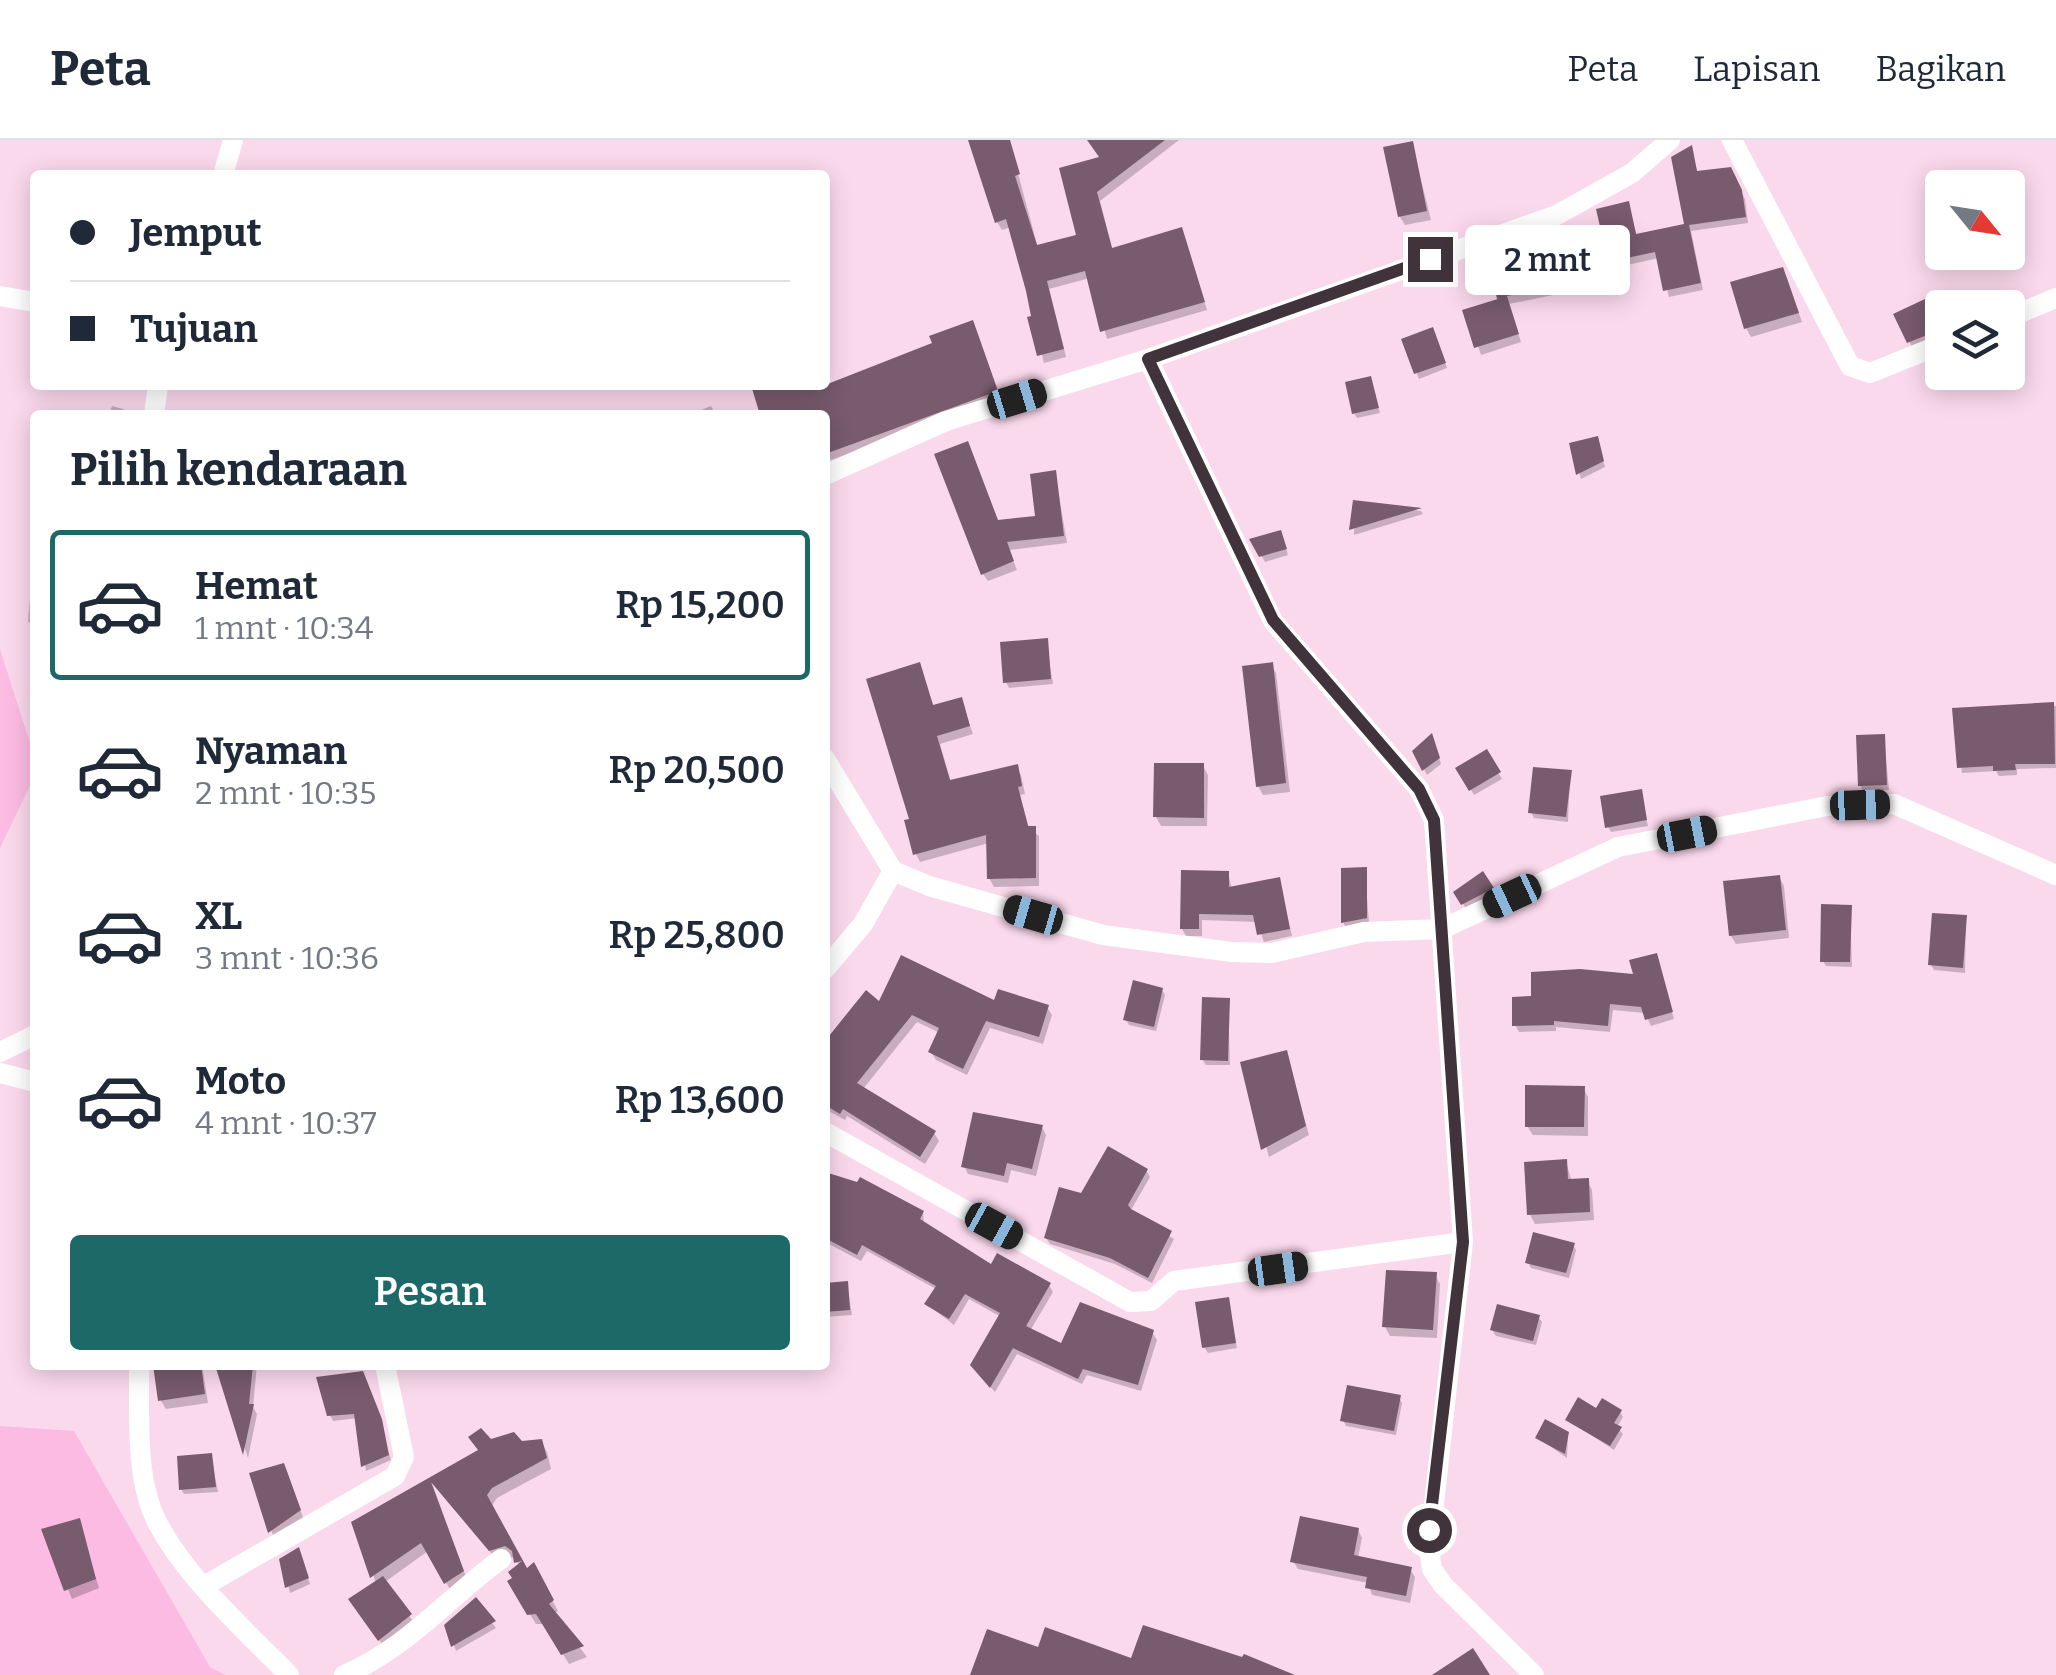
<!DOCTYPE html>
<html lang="id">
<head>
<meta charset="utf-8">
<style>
  :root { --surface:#fff; --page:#f6f6f7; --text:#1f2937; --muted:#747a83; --line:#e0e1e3; --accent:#1c6968 }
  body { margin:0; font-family:Bitter,serif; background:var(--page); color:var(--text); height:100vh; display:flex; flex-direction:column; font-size:38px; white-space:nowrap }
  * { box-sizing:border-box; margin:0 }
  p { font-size:32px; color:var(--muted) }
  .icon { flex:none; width:55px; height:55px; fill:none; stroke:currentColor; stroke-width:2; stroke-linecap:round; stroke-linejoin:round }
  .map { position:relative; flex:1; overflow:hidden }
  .sheet { position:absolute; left:30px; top:270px; width:800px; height:960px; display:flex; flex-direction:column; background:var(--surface); border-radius:10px; box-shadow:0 5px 25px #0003 }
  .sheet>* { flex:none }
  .banner { position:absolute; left:30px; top:30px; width:800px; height:220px; border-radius:10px; box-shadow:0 5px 25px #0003; display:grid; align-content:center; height:220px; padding:0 40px; background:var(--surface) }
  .needle { width:65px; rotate:120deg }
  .buttons { position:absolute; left:1925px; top:30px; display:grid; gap:20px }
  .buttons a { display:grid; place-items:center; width:100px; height:100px; border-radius:10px; background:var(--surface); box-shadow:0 5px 25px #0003; font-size:50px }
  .end { position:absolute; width:45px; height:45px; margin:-22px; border:12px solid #40333b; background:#fff; box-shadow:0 0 0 5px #fff }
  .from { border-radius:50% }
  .bubble { position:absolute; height:70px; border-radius:10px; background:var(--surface); box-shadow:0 5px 25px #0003; font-size:32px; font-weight:600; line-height:70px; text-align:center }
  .car { position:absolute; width:30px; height:60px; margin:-30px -15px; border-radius:12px; box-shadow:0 0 8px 2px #0007; background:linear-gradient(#222 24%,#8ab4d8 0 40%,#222 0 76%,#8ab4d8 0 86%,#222 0) }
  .banner b { display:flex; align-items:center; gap:35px; height:95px; font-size:38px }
  .banner b+b { border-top:2px solid var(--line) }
  .banner i { width:25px; height:25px; background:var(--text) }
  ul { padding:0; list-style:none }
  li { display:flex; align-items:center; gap:30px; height:150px; margin:0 20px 15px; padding:0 20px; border:5px solid transparent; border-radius:10px }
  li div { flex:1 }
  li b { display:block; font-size:38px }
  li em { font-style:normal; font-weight:600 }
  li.current { border-color:var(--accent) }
  li>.icon { width:90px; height:90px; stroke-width:1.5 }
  h2 { padding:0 40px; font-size:45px; line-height:120px }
  .primary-button { display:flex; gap:20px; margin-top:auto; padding:20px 40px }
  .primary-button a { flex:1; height:115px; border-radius:10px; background:var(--accent); color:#fff; font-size:40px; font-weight:600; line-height:115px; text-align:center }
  header { display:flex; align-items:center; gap:60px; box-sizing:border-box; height:140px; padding:0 50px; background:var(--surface); border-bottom:2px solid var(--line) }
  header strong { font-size:48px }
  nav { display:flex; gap:55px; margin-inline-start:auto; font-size:35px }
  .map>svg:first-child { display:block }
  .green { fill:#fcbbe3 }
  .shadow { fill:#0003 }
  .building { fill:#785b6d }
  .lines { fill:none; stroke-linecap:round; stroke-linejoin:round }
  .minor { stroke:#fff; stroke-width:20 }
  .route { stroke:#40333b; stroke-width:12 }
</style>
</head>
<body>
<header>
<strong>Peta</strong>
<nav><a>Peta</a><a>Lapisan</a><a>Bagikan</a></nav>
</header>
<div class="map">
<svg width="2056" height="1535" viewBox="0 0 2056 1535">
  <rect width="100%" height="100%" fill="#fbd9ed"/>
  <!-- green -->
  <path class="green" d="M0,509L35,619V635L0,708Z
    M0,1286L74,1291L210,1527L225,1535H0Z"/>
  <!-- shadow -->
  <path class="shadow" d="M970,0H1009L1038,108L1079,96L1102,18L1088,0H1179L1100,61L1113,111L1185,98L1207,170L1107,199L1090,138L1049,149L1066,217L1044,223L1011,87L1002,90L997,82Z
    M1412,3L1431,80L1405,85L1400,77Z
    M1691,9L1698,34L1729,30L1745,59L1748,83L1691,91L1703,150L1669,157L1659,118L1614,128L1610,121L1628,64L1637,96L1687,86Z
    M1551,111L1563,153L1509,164L1521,202L1481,215L1466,171L1501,160Z
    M1787,138L1802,182L1751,197L1746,188Z
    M1939,156L1945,168L1942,195L1912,207L1897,175Z
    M972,183L1000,260L825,322V275H762L752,245H825V232L828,246L935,205Z
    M1435,196L1447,228L1419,239L1404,201Z
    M1370,239L1380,273L1357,278L1354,273Z
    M112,266L137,273L138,275H109Z
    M711,266L716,275H689Z
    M1597,299L1605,327L1581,339L1572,305Z
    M1055,333L1067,403L1009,410L1017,430L988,441L983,434L999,383L1038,378Z
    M1355,363L1421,371L1423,374L1354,395Z
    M1283,398L1288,415L1265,422L1253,401Z
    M31,447H35V491L28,481Z
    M1046,501L1053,544L1009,548L1006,542Z
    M1271,524L1276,533L1290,652L1263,655L1258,646Z
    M919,525L934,567L961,560L973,594L940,604L951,642L1016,627L1021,635L1025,654L1020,655L1029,688L1039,696V746L994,747L989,738V703L920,722L916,714L912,680Z
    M2056,566V628L2017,629V635L1999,636L1996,631L1962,633L1954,571Z
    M1884,596L1889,650L1863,651L1860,645Z
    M1434,602L1441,624L1427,635L1415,612Z
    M1486,612L1502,639L1474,655L1459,629Z
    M1203,626L1208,635L1207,686H1161L1156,677Z
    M1570,633L1568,682L1534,678L1531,672Z
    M1640,652L1648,686L1611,692L1608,687Z
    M1365,730L1369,783L1346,788L1343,782Z
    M1228,733L1232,749L1279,740L1292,796L1264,802L1257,782L1202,780V796H1186L1182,789Z
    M1482,735L1495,754L1466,769L1456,752Z
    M1779,737L1784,746L1789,798L1736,804L1731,796Z
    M1850,768L1852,827L1826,826L1823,821Z
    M1966,778L1965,833L1934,830L1931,825Z
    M1656,816L1674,879L1651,886L1645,873L1613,870L1610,892L1556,887V891L1519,892L1515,885L1636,837Z
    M1162,850L1165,855L1156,891L1129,885L1126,880Z
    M1228,860L1230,925H1206L1202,919Z
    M996,864L1047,867L1052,875L1043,904L990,888L967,935L936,920L931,912L940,893L917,882L863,949L934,993L939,1001L925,1024L847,976L845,980L825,969V905L880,865Z
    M1286,913L1309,995L1269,1017L1243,924Z
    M1583,948L1588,957V996L1533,995L1527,986Z
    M1042,987L1046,995L1036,1036L1011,1030L1008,1043L968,1034L964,1026Z
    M1566,1022L1572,1042L1587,1041L1592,1050L1594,1080L1535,1084L1530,1075Z
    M1146,1030L1150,1037L1131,1070L1174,1099L1152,1143L1115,1124L1050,1104L1046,1098L1083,1056Z
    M825,1035L923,1073L924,1084L992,1127L1049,1145L1053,1152L1030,1191L1062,1206L1152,1192L1157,1200L1141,1251L1087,1235L1082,1244L1017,1214L995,1252L977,1232L1001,1177L969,1159L954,1185L927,1164L936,1149L867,1111L861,1121L825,1102Z
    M1573,1105L1576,1110L1569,1138L1531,1128L1528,1122Z
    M1435,1135L1440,1144L1437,1198L1390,1196L1385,1187Z
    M847,1144L852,1175L825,1177V1146Z
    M1228,1160L1237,1208L1208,1213L1204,1207Z
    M1538,1177L1542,1182L1536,1205L1496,1196L1492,1190Z
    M165,1225H202L208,1263L166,1269L161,1261Z
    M217,1225H257L253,1267L257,1274L248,1318Z
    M365,1240L391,1320L366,1331L358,1278L333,1281L330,1275Z
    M1399,1257L1402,1263L1396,1295L1346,1286L1343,1280Z
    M1597,1271L1620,1272L1623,1277L1617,1287L1623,1294L1614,1310L1568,1280Z
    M1568,1294L1567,1318L1538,1298Z
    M490,1302H541L547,1312L551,1329L497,1358L491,1367L526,1431L534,1426L558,1471L554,1474L587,1517L569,1524L544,1484H536L510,1442L519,1427L516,1417L497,1420L432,1343L468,1442L452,1453L428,1411L385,1442L415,1484L385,1508L356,1468L376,1443L354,1383L480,1312Z
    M211,1316L218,1352L184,1354L181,1349Z
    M252,1335H288L304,1380L275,1401Z
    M78,1381L99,1448L72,1459L44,1391Z
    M1358,1390L1362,1398L1358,1418L1410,1429L1415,1437L1410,1463L1372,1455L1368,1443L1298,1429L1293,1421Z
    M301,1415L310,1444L290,1453L282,1420Z
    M476,1461L496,1488L456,1511L447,1486Z"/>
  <!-- building -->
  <path class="building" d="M968,0H1010L1020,34L1015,36L1037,105L1076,95L1059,28L1099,17L1087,0H1165L1097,52L1112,108L1182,87L1205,162L1100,192L1085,131L1047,141L1064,209L1037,216L1027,177L1031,176L1026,151L1006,79L995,83Z
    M1413,1L1427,71L1398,77L1383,7Z
    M1692,5L1697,31L1731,27L1742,50L1746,77L1689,85L1701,143L1663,151L1655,112L1608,122L1596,69L1629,61L1636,94L1684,84L1671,17Z
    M1553,108L1560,145L1507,156L1519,194L1474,208L1462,170L1501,158L1497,159L1489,121Z
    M1783,127L1799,173L1744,189L1730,142Z
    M1942,151V189L1907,203L1893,174Z
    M973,180L998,251L825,314V275H760L751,245H825L932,203L929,196Z
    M1433,187L1446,223L1414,234L1401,199Z
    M1371,236L1379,268L1352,274L1345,242Z
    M1598,296L1604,321L1576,335L1569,303Z
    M968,301L998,380L1035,376L1030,334L1056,330L1064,396L1007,402L1014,421L981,435L934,314Z
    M1353,360L1422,368L1349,390Z
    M1281,390L1287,409L1259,417L1249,399Z
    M1048,498L1051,539L1003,543L1000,502Z
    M920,522L933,565L962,557L970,586L937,596L950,640L1018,624L1022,646L1018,647L1028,686H1036V738L987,739L986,695L913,715L904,680L909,679L866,539Z
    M1273,522L1286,643L1256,647L1242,526Z
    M2054,562L2055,624H2015L2016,630L1993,631V626L1957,628L1952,568Z
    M1432,593L1440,618L1422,631L1412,611Z
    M1885,594L1887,645L1858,646L1856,595Z
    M1487,609L1501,632L1469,651L1455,628Z
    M1154,623H1204V678L1153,677Z
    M1533,627L1572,630L1566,677L1528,673Z
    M1642,649L1647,680L1605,688L1600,656Z
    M1367,727V778L1341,783V728Z
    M1181,730L1229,731V747L1280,737L1290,789L1257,795L1253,775L1199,774V789H1180Z
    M1483,731L1494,748L1461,765L1453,752Z
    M1780,735L1786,790L1729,796L1723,741Z
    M1821,764L1852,765L1850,822H1820Z
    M1932,773L1967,775L1963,828L1928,825Z
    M1657,813L1673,872L1645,880L1641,867L1610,864L1608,886L1554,881V885L1512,886V857L1531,856V832L1580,829L1633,834L1629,820Z
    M901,815L994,860L998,849L1049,865L1039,897L986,881L963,929L928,912L939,888L912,875L857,943L936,991L920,1017L843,969L840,974L825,965V901L866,850L879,861Z
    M1133,840L1163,848L1154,887L1123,880Z
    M1202,857L1230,858L1228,921L1200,920Z
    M1287,910L1306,986L1261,1010L1240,922Z
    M1525,945L1585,946L1584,987H1525Z
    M973,972L1043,985L1032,1029L1007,1023L1004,1036L961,1027Z
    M1108,1006L1148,1029L1128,1065L1131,1069L1172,1091L1148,1138L1110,1118L1044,1098L1059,1047L1081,1053Z
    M1567,1019L1568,1039L1589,1038L1590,1072L1527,1075L1524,1022Z
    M825,1032L857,1042L860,1037L924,1071L920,1079L991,1124L997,1113L1051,1143L1026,1186L1061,1203L1080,1162L1154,1190L1138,1245L1083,1229L1078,1239L1013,1208L990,1248L970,1225L1000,1173L965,1154L949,1179L924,1164L936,1146L862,1105L857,1115L825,1098Z
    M1533,1092L1575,1103L1566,1133L1525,1123Z
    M1386,1130L1437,1132L1433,1190L1382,1187Z
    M848,1141L850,1170L825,1172V1143Z
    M1229,1157L1236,1203L1202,1208L1195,1162Z
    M1497,1164L1540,1175L1533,1201L1490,1190Z
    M153,1225H201L205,1254L158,1261Z
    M215,1225H253L249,1264H254L243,1315Z
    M363,1231L382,1279L389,1315L361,1327L354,1274L327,1276L316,1237Z
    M1347,1245L1401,1255L1394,1291L1340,1281Z
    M1578,1257L1596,1268L1602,1258L1622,1270L1614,1283L1622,1287L1610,1306L1565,1280Z
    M1545,1279L1569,1292L1565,1314L1535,1298Z
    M481,1288L491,1299L514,1292L522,1301L542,1299L547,1318L492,1348L487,1355L527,1428L534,1422L554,1460L549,1464L584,1506L561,1515L536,1474L527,1475L507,1441L512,1438L508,1432L522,1421L514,1423L512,1411L505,1406L489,1411L431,1342L464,1431L444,1444L421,1403L370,1438L351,1382L478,1310L468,1297Z
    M212,1313L216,1347L179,1350L177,1316Z
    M284,1323L301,1370L268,1393L249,1333Z
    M1300,1376L1359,1388L1354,1415L1412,1427L1406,1456L1365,1448L1367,1437L1290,1422Z
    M80,1378L96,1439L64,1451L41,1389Z
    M299,1407L309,1438L285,1448L279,1419Z
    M383,1436L412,1474L378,1501L348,1459Z
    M476,1457L496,1481L451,1507L444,1485Z
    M1143,1485L1242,1517L1244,1514L1295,1535H970L987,1489L1038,1507L1045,1487L1131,1518Z
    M1473,1508L1490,1535H1432Z"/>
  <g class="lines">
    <!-- minor -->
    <path class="minor" d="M1732,0L1850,226L1870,233L1942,204
      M223,35L233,0
      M0,156L35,162
      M2008,178L2056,158
      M1148,219L1273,481L1419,649L1434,680L1463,1102L1429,1409L1432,1429L1443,1445L1534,1535
      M154,275L158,245
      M825,335L946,281L1148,219L1557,75L1632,33L1670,0
      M825,619L893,731L929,746L1103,795L1232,812L1272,813L1364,792L1442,789L1618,707L1827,666L1894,664L2056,735
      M825,829L863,784L893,731
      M0,912L35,895
      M0,933L35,942
      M825,992L1130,1162L1151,1161L1174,1141L1463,1102
      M139,1225C140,1275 134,1338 158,1384C189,1441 244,1489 289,1535
      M204,1446L395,1336L404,1317L385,1225
      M344,1535C406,1509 448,1458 501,1419"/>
  </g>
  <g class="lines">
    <!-- route -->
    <path class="route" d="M1429,1390L1463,1102L1434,680L1419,649L1273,480L1148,219L1430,119"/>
  </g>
</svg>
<div class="buttons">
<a><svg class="needle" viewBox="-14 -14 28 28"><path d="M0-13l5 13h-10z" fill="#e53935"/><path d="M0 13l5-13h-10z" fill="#747a83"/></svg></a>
<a><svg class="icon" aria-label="layers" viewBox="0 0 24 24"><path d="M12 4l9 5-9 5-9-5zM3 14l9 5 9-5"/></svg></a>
</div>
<i class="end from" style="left:1429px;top:1390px"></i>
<i class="end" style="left:1430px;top:119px"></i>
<div class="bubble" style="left:1465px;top:85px;width:165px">2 mnt</div>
<i class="car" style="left:1017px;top:259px;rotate:73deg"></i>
<i class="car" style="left:1860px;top:665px;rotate:88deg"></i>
<i class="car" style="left:1687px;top:694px;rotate:79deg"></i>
<i class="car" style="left:1512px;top:756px;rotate:245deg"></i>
<i class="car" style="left:1033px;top:775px;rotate:286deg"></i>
<i class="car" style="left:994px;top:1086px;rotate:119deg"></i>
<i class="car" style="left:1278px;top:1129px;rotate:82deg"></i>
<div class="banner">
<b><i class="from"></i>Jemput</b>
<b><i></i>Tujuan</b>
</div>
<section class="sheet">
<h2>Pilih kendaraan</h2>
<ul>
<li class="current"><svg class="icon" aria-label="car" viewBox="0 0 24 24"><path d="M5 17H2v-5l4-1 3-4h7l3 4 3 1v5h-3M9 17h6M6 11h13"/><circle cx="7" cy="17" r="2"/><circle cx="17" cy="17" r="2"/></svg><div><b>Hemat</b><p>1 mnt · 10:34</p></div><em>Rp 15,200</em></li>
<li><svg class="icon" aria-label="car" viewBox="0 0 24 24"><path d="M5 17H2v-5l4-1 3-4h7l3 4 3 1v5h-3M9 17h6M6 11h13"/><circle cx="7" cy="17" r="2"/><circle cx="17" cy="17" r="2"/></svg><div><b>Nyaman</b><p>2 mnt · 10:35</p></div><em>Rp 20,500</em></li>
<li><svg class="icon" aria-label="car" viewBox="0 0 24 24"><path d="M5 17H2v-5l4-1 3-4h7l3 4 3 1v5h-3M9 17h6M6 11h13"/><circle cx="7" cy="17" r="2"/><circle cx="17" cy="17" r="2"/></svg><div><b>XL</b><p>3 mnt · 10:36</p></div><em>Rp 25,800</em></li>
<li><svg class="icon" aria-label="car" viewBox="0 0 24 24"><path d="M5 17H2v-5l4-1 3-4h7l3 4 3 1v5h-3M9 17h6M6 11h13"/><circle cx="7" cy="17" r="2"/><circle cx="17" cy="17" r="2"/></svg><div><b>Moto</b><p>4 mnt · 10:37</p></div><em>Rp 13,600</em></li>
</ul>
<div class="primary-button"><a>Pesan</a></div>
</section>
</div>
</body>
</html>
